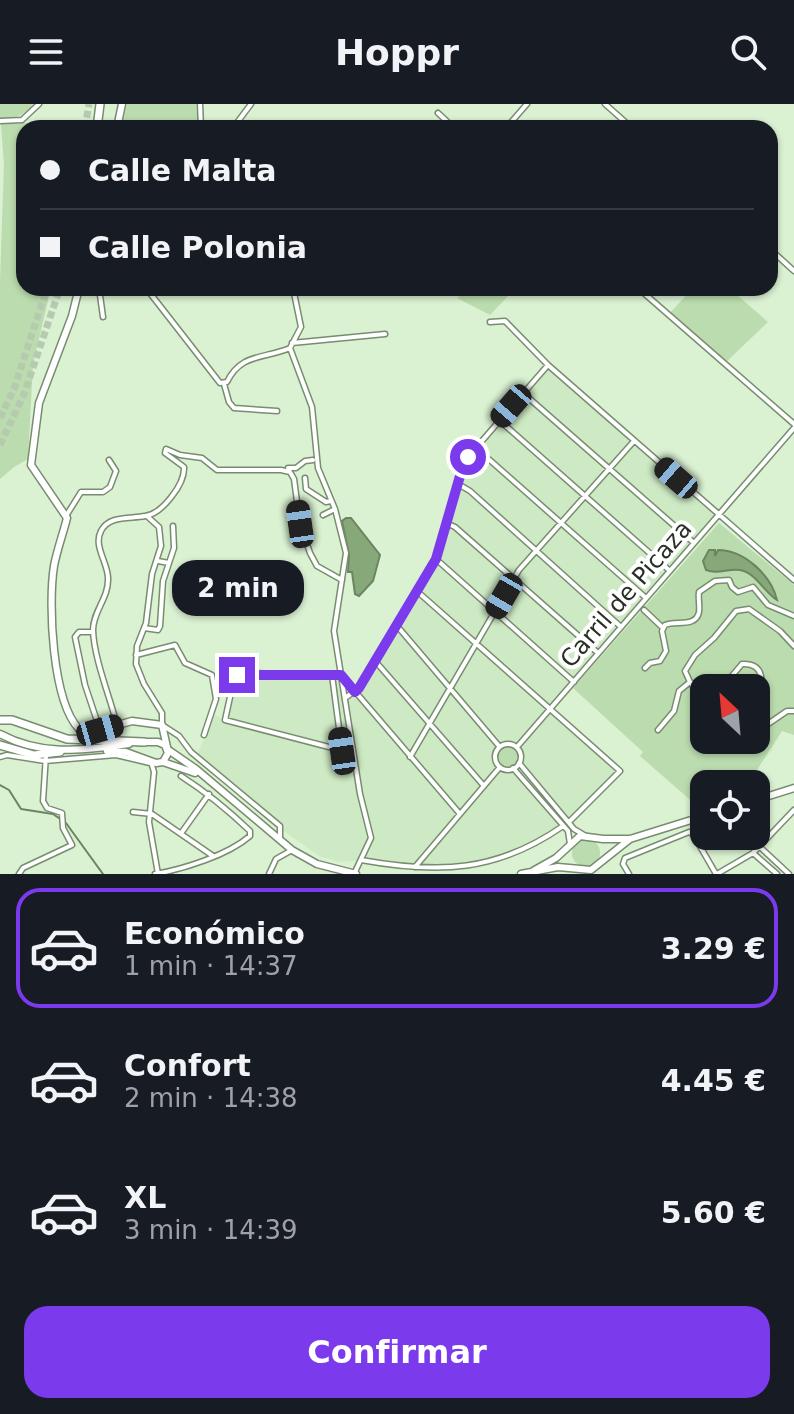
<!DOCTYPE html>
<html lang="es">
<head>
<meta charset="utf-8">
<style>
  :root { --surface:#171b24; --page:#20242c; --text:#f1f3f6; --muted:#9ea1a6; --line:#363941; --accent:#7c3aed }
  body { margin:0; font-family:"DejaVu Sans",sans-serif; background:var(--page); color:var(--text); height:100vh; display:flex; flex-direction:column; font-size:30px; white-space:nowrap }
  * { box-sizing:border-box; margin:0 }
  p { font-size:26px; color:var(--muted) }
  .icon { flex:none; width:44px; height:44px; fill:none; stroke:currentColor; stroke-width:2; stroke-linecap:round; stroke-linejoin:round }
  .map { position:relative; height:770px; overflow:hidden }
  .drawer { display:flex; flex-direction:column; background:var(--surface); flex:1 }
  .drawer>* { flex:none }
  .banner { position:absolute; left:16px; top:16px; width:762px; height:176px; border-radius:24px; box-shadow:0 2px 6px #0004; display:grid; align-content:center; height:176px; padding:0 24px; background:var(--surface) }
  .needle { width:52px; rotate:334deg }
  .buttons { position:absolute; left:690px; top:570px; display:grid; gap:16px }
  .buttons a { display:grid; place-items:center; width:80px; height:80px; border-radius:16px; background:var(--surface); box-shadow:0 2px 6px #0004; font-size:40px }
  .end { position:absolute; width:36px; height:36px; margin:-18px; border:10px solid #7c3aed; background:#fff; box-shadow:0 0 0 4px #fff }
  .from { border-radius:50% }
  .bubble { position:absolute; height:56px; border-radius:24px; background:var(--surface); box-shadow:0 2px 6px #0004; font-size:26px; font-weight:600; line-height:56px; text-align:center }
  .car { position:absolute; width:24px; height:48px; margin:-24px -12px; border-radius:10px; box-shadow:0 0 6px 2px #0007; background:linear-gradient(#222 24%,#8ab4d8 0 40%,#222 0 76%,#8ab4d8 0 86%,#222 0) }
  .banner b { display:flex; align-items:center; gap:28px; height:76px; font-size:30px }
  .banner b+b { border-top:2px solid var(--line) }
  .banner i { width:20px; height:20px; background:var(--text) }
  ul { padding:14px 0 0; list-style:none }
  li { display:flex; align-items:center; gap:24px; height:120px; margin:0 16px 12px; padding:0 8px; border:4px solid transparent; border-radius:24px }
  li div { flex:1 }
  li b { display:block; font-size:30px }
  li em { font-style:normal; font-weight:600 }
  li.current { border-color:var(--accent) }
  li>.icon { width:72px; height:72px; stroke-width:1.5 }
  .primary-button { display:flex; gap:16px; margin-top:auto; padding:16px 24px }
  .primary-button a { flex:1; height:92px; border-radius:24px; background:var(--accent); color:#fff; font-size:32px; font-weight:600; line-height:92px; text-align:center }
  header { display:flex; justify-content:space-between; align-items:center; height:104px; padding:0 24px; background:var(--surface); font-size:36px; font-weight:600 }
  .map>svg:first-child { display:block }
  .built { fill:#ceeac4 }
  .green { fill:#bbdcae; fill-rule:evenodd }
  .water { fill:#87a97a; stroke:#6a8560; stroke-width:2 }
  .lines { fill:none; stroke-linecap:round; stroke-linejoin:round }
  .stream { stroke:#6a8560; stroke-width:2 }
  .highway-tunnel { stroke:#b6caaf; stroke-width:7; stroke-dasharray:7 3.5; stroke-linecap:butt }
  .street-casing { stroke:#788d70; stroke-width:7 }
  .secondary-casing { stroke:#788d70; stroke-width:9 }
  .primary-casing { stroke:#788d70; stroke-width:9 }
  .highway-casing { stroke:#788d70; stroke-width:10 }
  .street { stroke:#fff; stroke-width:4 }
  .secondary { stroke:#fff; stroke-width:6 }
  .primary { stroke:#fff; stroke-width:6 }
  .highway { stroke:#fff; stroke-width:7 }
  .route { stroke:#7c3aed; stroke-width:10 }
  .labels { text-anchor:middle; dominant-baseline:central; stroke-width:8; stroke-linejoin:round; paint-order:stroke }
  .street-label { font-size:24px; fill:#283024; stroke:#fff }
</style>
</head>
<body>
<header><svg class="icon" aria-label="menu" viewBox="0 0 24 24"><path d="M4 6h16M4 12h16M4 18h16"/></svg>Hoppr<svg class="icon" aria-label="search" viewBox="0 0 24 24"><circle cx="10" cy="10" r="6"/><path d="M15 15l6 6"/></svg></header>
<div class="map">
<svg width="794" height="770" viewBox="0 0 794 770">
  <rect width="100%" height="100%" fill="#daf1d2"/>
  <!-- built -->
  <path class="built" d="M548,261L719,410L551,605L620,667L563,722L523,748L490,760L465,765H438L361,756L339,758L319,752L281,725L196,653L215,611L225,616L234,575L241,569L341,571L345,593L355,588L436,455L468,353Z"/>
  <!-- green -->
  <path class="green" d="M0,0H33C23,12 16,15 0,14Z
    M127,0H196L198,24H122Z
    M31,19L41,24H24V184H51L33,260L28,355L14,363L0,375V177L4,61L1,20Z
    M470,184H500L508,192L490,211L457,194Z
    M693,184H729L768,218L725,259L670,209Z
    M719,419L794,481V631L782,627L748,680H704V708L640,652L643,648L573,584ZM704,584H756V636H704Z
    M498 653a10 10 0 1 1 20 0a10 10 0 1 1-20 0Z
    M572 749a14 14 0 1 1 28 0a14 14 0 1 1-28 0Z"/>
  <!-- water -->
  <path class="water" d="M346,414H351L380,451L373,477L359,492L355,490L352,468H348L349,451L342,417Z
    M709,446H715V452L718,446C744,446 771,471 777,496C764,488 756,469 740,466C728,464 718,471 706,466L703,457Z"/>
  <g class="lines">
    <!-- stream -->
    <path class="stream" d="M0,681L9,686L21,705L53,710L66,719L103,770"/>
    <!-- highway-tunnel -->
    <path class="highway-tunnel" d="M85,24L89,0
      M0,314L14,285L47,184
      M0,341L24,290L60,184"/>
    <!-- street casing -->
    <g class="street-casing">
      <path id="street" d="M200,0L201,24
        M605,0L632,24
        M438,9L454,24
        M0,17L22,16L39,0
        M233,24L251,0
        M506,24L527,0
        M770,145L794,167
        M99,184L103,213
        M146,184L220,279L227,278C241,249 264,255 290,244
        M293,184L301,223L290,244L312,303L318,364L335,405L346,449L334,527L360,690L371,734L354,770
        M638,184L794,320
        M490,218L505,217L548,261L794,476
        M292,239L385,230
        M224,280L229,298L234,304L277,307
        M523,289L694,439
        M499,316L670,467
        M475,343L646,494
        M288,364H296L305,357L313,356
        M305,374L306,385L326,398L331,397
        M458,380L470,387L621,523
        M323,411L335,405
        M66,412L81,388H103L110,383L116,367L109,356
        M148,413L159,423L161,442L152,470L146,519L137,542L136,560L144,580L162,609V621L179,632L191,648L280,722V734
        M446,419L455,423L598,549
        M436,455L574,578
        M169,459L174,444L173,422
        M418,488L620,667L569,718
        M644,506L663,524
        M398,523L499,642
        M144,524L158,526L160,522L163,477L169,459L158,457
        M93,528H79L75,533L85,581L100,626
        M136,551L175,541L185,559L212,571L216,595L204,631
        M376,558L484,682
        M645,564L650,559L660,557L666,547L662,527L665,521C675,516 696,524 699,508C700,501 698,495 699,488L715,477L729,476L732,483L738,488L753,483L768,501L794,512
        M332,571L342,647
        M714,584L731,573L742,560C764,559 765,578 756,593
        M704,585L690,578L685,567L695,551L714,534L736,507L749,505L780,527L794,542
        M345,594L359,584L436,455L462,365L468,353L548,261
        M117,621C110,593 94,555 93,526C93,507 109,494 108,474C108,459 93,442 101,427C109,411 130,415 145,412C162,410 185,380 184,363L165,349L166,345L180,351L202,354L217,366H281L290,368L294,375L300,420L310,449L317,462L342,476
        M756,622L768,620L787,607H794
        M658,626L674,607L679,587L690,578L704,599
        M495 653a13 13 0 1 1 26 0a13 13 0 1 1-26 0Z
        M517,643L794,324
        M352,649L225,616L234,575L241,569L341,571L460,710
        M0,653L7,651L45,657L116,651L150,659
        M410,653L519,466L634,337
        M151,658L154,668L149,718L158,770
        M519,659L574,725L584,731
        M513,664L568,727L570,740
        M133,708L152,710L213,752
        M182,728L209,690
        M760,743L789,770
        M753,749L777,770
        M361,756C439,770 497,768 563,722
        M415,763L500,663
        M19,770L23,764L72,741L63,724L62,709L47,704L43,697L46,651
        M155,770C184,765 228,751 250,732V727C228,706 206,688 181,672
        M269,770L276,755L292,746
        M629,770L623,760L625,754L689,728L693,730L716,770
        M717,770L753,749L794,706"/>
    </g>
    <!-- secondary casing -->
    <g class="secondary-casing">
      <path id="secondary" d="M117,24L122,0
        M79,184L72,212L39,299L31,361L67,414C63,430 57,446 54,462C48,499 52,597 79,625L100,626L132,617L162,621
        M162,621L167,643"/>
    </g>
    <!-- primary casing -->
    <g class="primary-casing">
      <path id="primary" d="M0,630C43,653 83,646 129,640
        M140,638H158L165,641L168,649L163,658
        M167,645L196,665L292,746L317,760L356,770
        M107,647L126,648L156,659L163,658L195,669
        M756,696L794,684
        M533,767L556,754L580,732L603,735H630L704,712
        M521,770L558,763L591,766L630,735"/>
    </g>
    <!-- highway casing -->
    <g class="highway-casing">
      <path id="highway" d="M97,24L100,0
        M0,616H12L67,635L144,638
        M0,641L34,651L60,648"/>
    </g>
    <!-- street -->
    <use href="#street" class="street"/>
    <!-- secondary -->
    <use href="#secondary" class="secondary"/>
    <!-- primary -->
    <use href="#primary" class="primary"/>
    <!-- highway -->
    <use href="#highway" class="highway"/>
  </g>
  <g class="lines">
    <!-- route -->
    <path class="route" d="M237,571H341L355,588L359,584L436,455L462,365L468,353"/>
  </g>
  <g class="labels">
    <!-- street labels -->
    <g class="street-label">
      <text transform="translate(626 490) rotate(-49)">Carril de Picaza</text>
    </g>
  </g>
</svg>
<div class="buttons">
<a><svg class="needle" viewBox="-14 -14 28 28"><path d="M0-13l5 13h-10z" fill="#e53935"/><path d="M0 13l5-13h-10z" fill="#9ea1a6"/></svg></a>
<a><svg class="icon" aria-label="locate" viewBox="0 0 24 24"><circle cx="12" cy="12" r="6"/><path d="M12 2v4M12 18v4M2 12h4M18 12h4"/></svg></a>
</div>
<i class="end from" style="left:468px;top:353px"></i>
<i class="end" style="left:237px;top:571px"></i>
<div class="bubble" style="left:172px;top:456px;width:132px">2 min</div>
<i class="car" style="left:511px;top:302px;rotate:221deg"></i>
<i class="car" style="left:676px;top:374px;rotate:311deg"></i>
<i class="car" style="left:300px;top:420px;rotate:352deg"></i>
<i class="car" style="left:504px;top:492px;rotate:210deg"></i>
<i class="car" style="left:100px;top:626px;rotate:74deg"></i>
<i class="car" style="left:342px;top:647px;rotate:352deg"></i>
<div class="banner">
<b><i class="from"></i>Calle Malta</b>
<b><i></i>Calle Polonia</b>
</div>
</div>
<section class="drawer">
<ul>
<li class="current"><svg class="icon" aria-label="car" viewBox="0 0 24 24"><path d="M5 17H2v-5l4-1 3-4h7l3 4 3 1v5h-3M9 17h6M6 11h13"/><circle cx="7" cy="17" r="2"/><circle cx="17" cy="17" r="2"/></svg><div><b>Económico</b><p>1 min · 14:37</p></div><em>3.29 €</em></li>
<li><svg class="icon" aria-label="car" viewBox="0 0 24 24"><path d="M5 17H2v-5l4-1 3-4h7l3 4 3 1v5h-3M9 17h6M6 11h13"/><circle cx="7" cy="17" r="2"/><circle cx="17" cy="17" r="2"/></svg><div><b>Confort</b><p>2 min · 14:38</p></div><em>4.45 €</em></li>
<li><svg class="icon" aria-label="car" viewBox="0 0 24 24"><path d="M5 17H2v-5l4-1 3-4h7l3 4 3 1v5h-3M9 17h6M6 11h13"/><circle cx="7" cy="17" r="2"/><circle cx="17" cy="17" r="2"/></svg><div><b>XL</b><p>3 min · 14:39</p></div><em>5.60 €</em></li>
</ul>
<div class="primary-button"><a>Confirmar</a></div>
</section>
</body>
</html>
